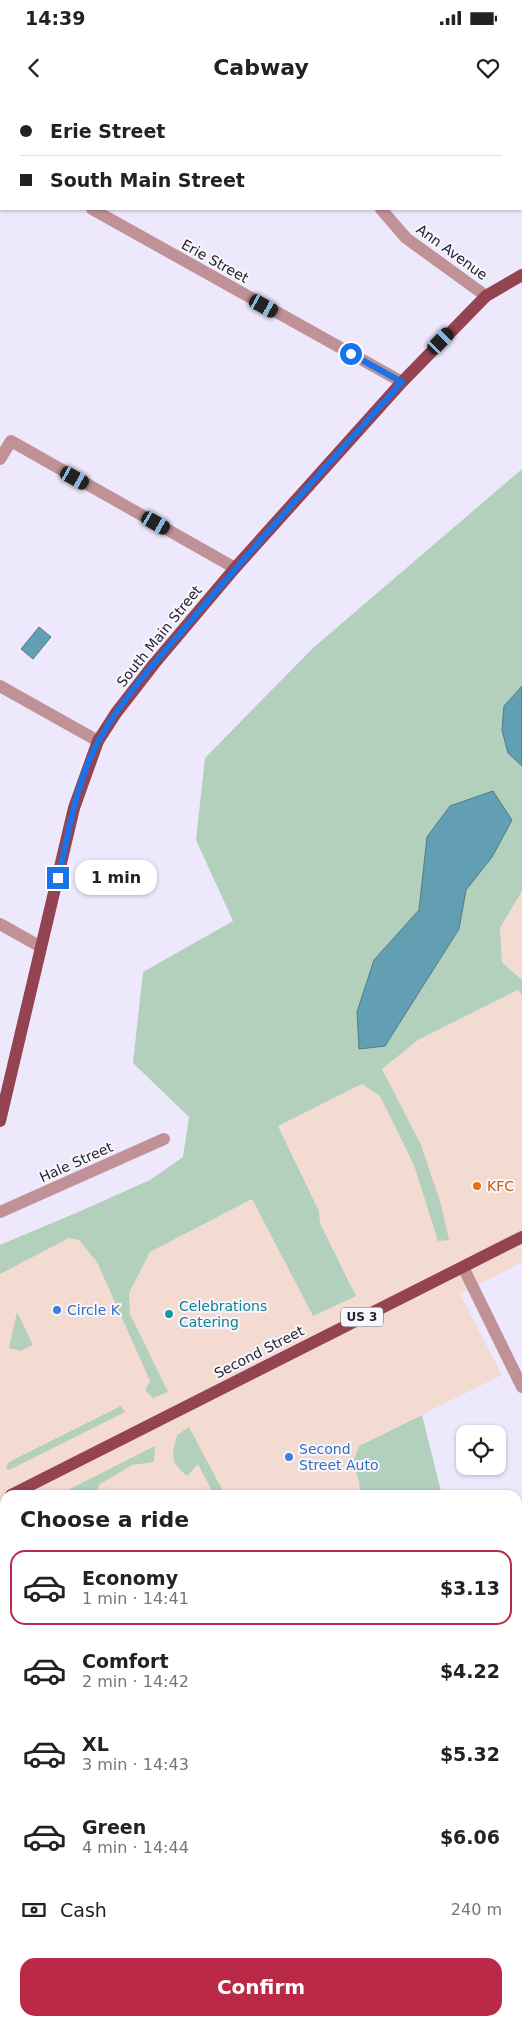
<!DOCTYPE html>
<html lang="en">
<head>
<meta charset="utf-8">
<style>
  :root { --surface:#fff; --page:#f2f2f2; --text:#222; --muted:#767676; --line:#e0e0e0; --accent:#ba2945 }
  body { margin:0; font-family:"DejaVu Sans",sans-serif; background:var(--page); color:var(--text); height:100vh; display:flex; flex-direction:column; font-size:19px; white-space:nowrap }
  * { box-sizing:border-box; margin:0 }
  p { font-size:16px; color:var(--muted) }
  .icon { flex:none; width:28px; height:28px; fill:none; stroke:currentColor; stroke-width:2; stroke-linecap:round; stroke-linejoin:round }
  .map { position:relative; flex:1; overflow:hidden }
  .details { position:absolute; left:0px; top:1390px; width:522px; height:536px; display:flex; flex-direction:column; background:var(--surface); border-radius:15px 15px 0 0; box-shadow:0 1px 4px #0004 }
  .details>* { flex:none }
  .hud { position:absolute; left:0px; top:0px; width:522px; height:110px; box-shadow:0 1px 4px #0004; display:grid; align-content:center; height:110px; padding:0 20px; background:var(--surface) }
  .buttons { position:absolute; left:456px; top:1325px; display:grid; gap:10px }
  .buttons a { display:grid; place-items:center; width:50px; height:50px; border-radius:10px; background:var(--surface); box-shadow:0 1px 4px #0004; font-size:25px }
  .end { position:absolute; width:22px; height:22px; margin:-11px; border:6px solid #1a73e8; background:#fff; box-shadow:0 0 0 2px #fff }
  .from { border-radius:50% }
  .bubble { position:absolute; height:35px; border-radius:15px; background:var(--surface); box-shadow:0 1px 4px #0004; font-size:16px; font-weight:600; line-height:35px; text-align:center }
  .car { position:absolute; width:15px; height:30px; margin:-15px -8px; border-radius:6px; box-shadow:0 0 4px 1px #0007; background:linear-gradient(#222 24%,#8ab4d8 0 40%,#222 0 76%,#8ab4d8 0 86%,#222 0) }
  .hud b { display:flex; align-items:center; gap:18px; height:48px; font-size:19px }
  .hud b+b { border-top:1px solid var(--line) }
  .hud i { width:12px; height:12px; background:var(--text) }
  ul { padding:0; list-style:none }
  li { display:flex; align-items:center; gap:15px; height:75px; margin:0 10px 8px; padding:0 10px; border:2px solid transparent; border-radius:15px }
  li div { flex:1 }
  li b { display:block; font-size:19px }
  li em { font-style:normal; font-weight:600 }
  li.selected { border-color:var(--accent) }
  li>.icon { width:45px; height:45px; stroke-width:1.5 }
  h2 { padding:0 20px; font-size:22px; line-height:60px }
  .pay { display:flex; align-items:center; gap:12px; height:55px; padding:0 20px; font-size:19px }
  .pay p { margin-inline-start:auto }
  .action { display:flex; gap:10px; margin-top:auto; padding:10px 20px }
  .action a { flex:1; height:58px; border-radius:15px; background:var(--accent); color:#fff; font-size:20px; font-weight:600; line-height:58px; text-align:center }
  .status { display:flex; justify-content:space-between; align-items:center; height:35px; padding:0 25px; background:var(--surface); direction:ltr }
  .status svg { height:14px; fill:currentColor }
  header { display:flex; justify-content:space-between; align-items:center; height:65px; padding:0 20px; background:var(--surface); font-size:22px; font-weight:600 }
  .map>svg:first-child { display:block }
  .commercial { fill:#f4dbd2 }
  .green { fill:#b2d0bc; fill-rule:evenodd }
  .water { fill:#629fb2; stroke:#507a8b }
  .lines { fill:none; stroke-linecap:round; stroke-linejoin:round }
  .minor { stroke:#c09196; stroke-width:12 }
  .major { stroke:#944351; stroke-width:12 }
  .route { stroke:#1a73e8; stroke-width:6 }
  .food-dot { fill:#e8710a; stroke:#f9f7fe; stroke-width:2 }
  .shop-dot { fill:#3f7fe0; stroke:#f9f7fe; stroke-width:2 }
  .culture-dot { fill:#0f9aa8; stroke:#f9f7fe; stroke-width:2 }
  .labels { text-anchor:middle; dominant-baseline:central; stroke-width:4; stroke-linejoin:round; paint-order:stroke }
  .shield { fill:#f9f7fe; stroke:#66636e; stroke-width:1 }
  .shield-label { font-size:12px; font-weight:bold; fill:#272431 }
  .street-label { font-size:14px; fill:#272431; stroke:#f9f7fe }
  .food-label { font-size:14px; fill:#c56008; stroke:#f9f7fe; text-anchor:start }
  .culture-label { font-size:14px; fill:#0d838f; stroke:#f9f7fe; text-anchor:start }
  .shop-label { font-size:14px; fill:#366cbe; stroke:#f9f7fe; text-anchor:start }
</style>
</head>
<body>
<div class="status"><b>14:39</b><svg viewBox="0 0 49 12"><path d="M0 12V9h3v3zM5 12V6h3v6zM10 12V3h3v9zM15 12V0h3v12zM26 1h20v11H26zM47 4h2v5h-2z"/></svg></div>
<header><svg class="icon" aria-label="back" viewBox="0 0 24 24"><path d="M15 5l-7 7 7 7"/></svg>Cabway<svg class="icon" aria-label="heart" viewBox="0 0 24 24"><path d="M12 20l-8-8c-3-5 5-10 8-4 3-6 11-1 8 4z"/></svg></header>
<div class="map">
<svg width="522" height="1926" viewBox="0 0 522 1926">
  <rect width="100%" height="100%" fill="#ede8fc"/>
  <!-- commercial -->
  <path class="commercial" d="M522,791V880L502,862L500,828Z
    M522,888V1162L460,1194L502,1275L359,1346L353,1362L359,1381L360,1395H5V1466L0,1464V1145L76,1113L129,1192L150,1152L252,1099L313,1216L351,1184L320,1123L319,1111L278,1025L363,984L418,940Z
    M518,1769L522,1771V1926H404L395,1921H518Z"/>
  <!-- green -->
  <path class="green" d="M522,369V586L504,606L508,653L522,666V791L500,828L502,862L522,880V895L518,890L418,940L382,969L421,1045L441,1104L449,1140L438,1141L414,1065L380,996L362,984L278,1026L319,1111L320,1123L356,1196L313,1216L252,1099L150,1152L129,1193L130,1214L168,1292L153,1298L145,1290L150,1281L97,1162L79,1140L69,1138L0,1174V1145L76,1113L150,1080L183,1057L189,1017L133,963L143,872L233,821L196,740L205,658L313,548ZM492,757L466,790L459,829L385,946L374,860L419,810Z
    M17,1212L33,1245L21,1251L9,1248Z
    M121,1306L125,1312L9,1370L6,1368L9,1362Z
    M422,1315L442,1395H360L359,1381L353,1362L359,1346Z
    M189,1327L225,1395H214L198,1364L187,1376C169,1361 172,1356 177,1335Z
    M155,1346L154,1362L132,1365L100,1384L94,1395H85L84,1392L77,1395H58Z"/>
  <!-- water -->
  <path class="water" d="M39,527L51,537L33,559L21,549Z
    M522,586V666L508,653L502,630L504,606Z
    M493,691L512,720L492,757L466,790L459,829L385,946L359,949L357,912L374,860L419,810L427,737L450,706Z
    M116,768L143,777L139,790L112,782Z"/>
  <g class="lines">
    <!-- minor -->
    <path class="minor" d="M309,0L310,1
      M0,57L1,58
      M92,109L402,282
      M381,109L406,138L486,196
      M0,359L11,341L235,468
      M0,586L98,641
      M0,824L41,847
      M0,1112L164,1039
      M463,1167L522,1287
      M518,1665L522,1663
      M0,1722L5,1725
      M363,1921L372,1926"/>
    <!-- major -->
    <path class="major" d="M0,1021L74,708L98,641L116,613L154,564L235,468L402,282L486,196L522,175
      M11,1395L522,1137"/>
  </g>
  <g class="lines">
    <!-- route -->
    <path class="route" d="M58,778C69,732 76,681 99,640C123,597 157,560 189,523C258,441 330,362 402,282L351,254"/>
  </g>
  <!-- markers -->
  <circle class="food-dot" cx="477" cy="1086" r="5"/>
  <g class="shop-dot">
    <circle cx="57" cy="1210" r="5"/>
    <circle cx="289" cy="1357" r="5"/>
  </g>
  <circle class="culture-dot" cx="169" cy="1214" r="5"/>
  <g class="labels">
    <!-- shield labels -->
    <rect class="shield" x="341" y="1207.5" width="42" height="19" rx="4"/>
    <g class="shield-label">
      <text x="362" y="1217">US 3</text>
    </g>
    <!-- street labels -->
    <g class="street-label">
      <text transform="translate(452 152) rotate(36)">Ann Avenue</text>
      <text transform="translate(215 161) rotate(29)">Erie Street</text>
      <text transform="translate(159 536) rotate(-51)">South Main Street</text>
      <text transform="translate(76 1062) rotate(-24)">Hale Street</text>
      <text transform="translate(259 1252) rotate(-27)">Second Street</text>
    </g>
    <!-- food labels -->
    <g class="food-label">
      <text x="487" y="1086">KFC</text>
    </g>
    <!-- culture labels -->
    <g class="culture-label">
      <text x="179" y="1206">Celebrations<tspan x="179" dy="16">Catering</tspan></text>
    </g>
    <!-- shop labels -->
    <g class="shop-label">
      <text x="67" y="1210">Circle K</text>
      <text x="299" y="1349">Second<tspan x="299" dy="16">Street Auto</tspan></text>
    </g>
  </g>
</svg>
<div class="buttons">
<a><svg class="icon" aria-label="locate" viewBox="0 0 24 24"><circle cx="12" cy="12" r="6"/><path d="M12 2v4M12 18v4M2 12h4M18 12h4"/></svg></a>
</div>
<i class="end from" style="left:351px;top:254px"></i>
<i class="end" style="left:58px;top:778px"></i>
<div class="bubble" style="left:75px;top:760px;width:82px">1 min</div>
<i class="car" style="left:264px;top:206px;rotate:119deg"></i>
<i class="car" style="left:441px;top:241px;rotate:44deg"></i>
<i class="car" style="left:75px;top:378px;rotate:119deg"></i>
<i class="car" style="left:156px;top:423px;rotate:120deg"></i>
<div class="hud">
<b><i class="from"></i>Erie Street</b>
<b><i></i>South Main Street</b>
</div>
<section class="details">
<h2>Choose a ride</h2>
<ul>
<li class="selected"><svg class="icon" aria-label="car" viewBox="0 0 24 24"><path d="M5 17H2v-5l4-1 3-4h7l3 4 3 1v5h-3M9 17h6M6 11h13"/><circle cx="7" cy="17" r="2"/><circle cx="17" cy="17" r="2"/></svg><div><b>Economy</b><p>1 min · 14:41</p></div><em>$3.13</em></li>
<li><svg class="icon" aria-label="car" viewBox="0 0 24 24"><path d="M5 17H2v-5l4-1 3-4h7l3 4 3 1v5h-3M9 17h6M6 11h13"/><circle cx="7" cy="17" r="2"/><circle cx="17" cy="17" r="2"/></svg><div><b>Comfort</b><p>2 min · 14:42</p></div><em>$4.22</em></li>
<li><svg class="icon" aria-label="car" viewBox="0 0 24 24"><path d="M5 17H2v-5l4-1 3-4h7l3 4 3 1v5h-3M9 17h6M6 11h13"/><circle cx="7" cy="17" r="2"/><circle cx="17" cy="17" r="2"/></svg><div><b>XL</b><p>3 min · 14:43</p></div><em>$5.32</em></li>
<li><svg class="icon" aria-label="car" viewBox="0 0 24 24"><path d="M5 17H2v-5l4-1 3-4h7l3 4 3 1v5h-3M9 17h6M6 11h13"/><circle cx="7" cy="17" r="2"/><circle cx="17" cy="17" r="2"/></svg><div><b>Green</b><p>4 min · 14:44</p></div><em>$6.06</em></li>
</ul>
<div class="pay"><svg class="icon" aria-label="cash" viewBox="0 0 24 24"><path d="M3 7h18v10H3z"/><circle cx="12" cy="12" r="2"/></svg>Cash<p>240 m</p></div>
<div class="action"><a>Confirm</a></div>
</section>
</div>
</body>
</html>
